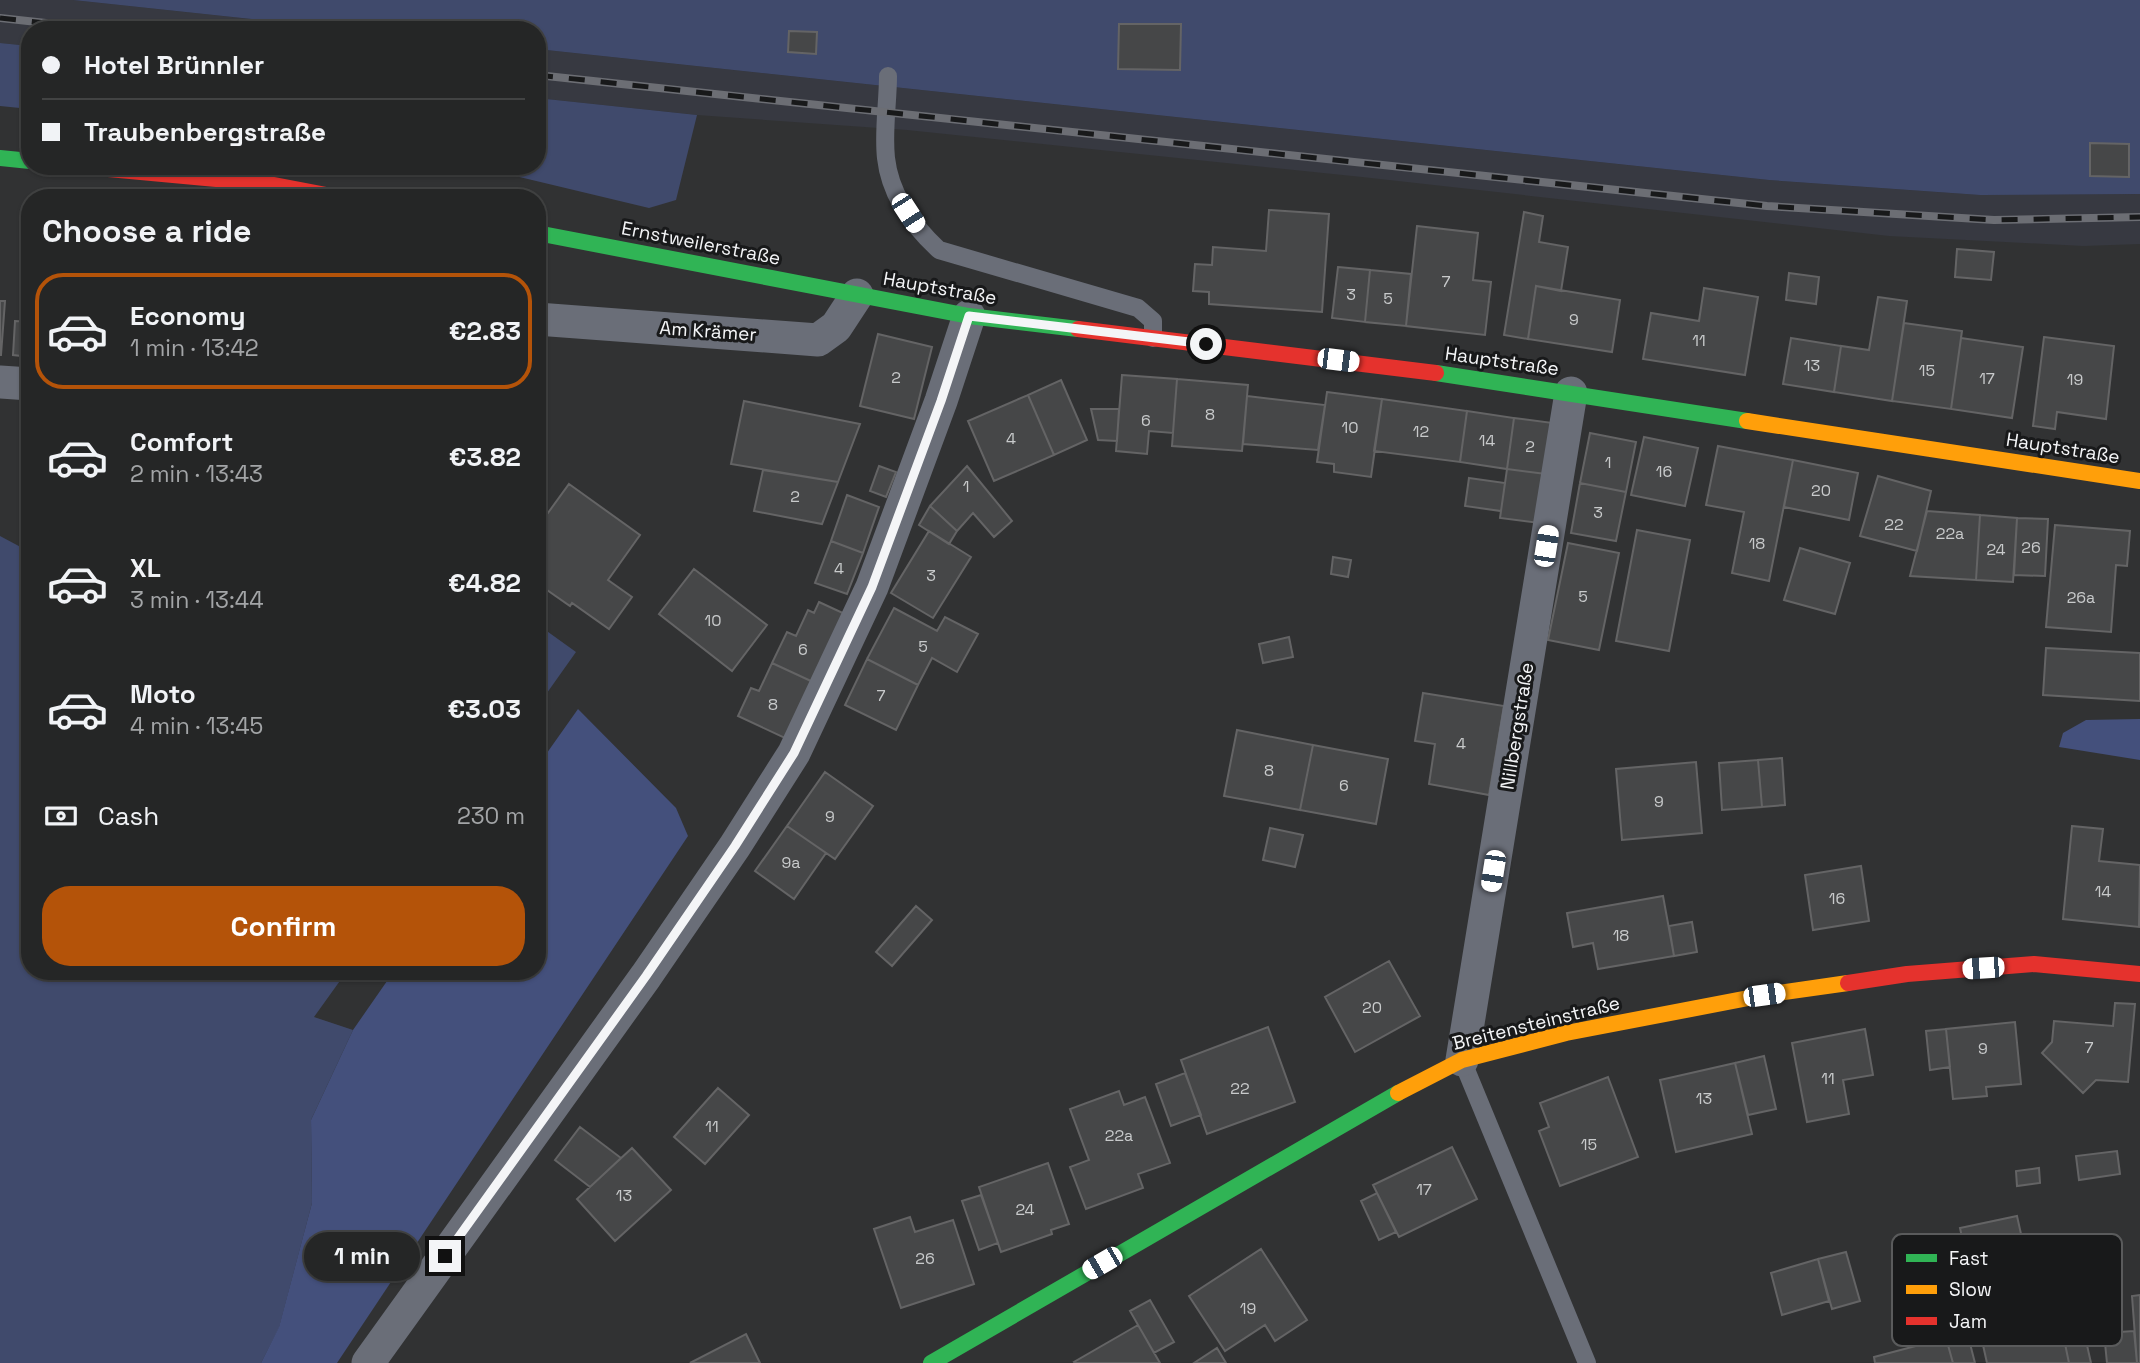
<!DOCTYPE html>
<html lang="en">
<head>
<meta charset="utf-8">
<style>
  :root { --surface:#252626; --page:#2d2e2e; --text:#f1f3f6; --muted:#a3a5a7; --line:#424343; --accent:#b45309 }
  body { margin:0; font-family:"Space Grotesk",sans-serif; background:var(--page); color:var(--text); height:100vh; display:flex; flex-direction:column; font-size:26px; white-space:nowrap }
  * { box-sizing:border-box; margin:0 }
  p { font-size:23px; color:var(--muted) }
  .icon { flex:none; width:38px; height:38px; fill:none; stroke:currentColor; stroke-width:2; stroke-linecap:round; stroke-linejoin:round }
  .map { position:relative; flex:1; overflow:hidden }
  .drawer { position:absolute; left:21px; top:189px; width:525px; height:791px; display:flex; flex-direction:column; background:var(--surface); border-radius:28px; box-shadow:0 2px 5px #0004,0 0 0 2px var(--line) }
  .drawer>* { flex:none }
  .guide { position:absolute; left:21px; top:21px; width:525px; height:154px; border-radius:28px; box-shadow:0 2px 5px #0004,0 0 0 2px var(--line); display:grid; align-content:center; height:154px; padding:0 21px; background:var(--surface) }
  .end { position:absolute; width:32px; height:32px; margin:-16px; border:9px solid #f4f5f7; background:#111; box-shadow:0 0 0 4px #111 }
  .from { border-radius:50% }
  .bubble { position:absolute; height:49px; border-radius:24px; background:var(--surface); box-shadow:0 2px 5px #0004,0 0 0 2px var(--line); font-size:23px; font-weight:800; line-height:49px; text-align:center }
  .car { position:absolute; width:21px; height:42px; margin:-21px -10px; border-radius:9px; box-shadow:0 0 5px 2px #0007; background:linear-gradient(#fff 24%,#345 0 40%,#fff 0 76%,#345 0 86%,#fff 0) }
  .guide b { display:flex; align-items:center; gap:24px; height:66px; font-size:26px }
  .guide b+b { border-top:2px solid var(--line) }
  .guide i { width:18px; height:18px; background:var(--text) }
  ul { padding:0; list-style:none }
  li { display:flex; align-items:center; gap:21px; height:116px; margin:0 14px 10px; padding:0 7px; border:4px solid transparent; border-radius:28px }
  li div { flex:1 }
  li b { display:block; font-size:26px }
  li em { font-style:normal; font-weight:800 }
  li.on { border-color:var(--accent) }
  li>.icon { width:63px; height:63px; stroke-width:1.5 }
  h2 { padding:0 21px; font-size:32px; line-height:84px }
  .pay { display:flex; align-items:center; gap:18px; height:77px; padding:0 21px; font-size:26px }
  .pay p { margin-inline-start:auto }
  .action { display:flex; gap:14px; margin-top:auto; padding:14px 21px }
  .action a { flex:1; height:80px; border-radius:28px; background:var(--accent); color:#fff; font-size:28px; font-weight:800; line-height:80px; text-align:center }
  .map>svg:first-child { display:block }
  .built { fill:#373941 }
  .green { fill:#404a6c }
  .forest { fill:#44507c }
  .building { fill:#464748; stroke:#646465; stroke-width:2 }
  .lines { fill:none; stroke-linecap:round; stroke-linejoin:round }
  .lane { stroke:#6a6e78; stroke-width:18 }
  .street { stroke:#6a6e78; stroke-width:33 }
  .fast { stroke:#30b455; stroke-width:16 }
  .slow { stroke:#ff9f0a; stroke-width:16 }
  .jam { stroke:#e5322d; stroke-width:16 }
  .rail-casing { stroke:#6c6e74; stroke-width:8 }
  .rail { stroke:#18191a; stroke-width:5; stroke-dasharray:16; stroke-linecap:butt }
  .route { stroke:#f4f5f7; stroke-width:9 }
  .labels { text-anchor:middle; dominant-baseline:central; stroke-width:6; stroke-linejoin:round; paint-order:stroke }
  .number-label { font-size:16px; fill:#c8cacb }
  .street-label { font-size:19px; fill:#f4f5f7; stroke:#18191a }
  .key { fill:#18191a; stroke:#5a5b5c; stroke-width:2 }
  .key-label { font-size:19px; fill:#f4f5f7 }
</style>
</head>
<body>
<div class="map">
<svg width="2140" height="1363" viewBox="0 0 2140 1363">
  <rect width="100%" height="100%" fill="#313233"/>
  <!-- built -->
  <path class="built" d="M0,0H73L355,30H30V46L0,43Z
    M537,49L1769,180L1980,195L2140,194V244L2083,246L1889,236L1362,177L907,130L697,115L537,98Z"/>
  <!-- green -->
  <path class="green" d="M73,0H2140V194L1980,195L1769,180L537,49V30H355Z
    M0,43L30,46V109L0,106Z
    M537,98L697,115L676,200L649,208L474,166H537Z
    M0,536L30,552V971H347L314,1017L353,1030L311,1120L312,1203L279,1328L261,1363H0Z
    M537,624L576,652L537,707Z"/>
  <!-- forest -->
  <path class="forest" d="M578,709L676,808L688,836L337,1363H261L279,1327L312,1203L311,1120L353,1030L394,971H537V767Z
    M2140,719V760L2059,747L2063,733L2086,720Z"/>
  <!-- building -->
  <path class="building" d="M1119,24H1181L1180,70L1118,69Z
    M789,31L817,32L816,54L788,52Z
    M2090,143L2129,144V177L2090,176Z
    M1269,210L1329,214L1322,312L1209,304V292L1193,291L1195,264L1212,265L1213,247L1266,251Z
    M1524,212L1543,216L1539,242L1568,247L1561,291L1536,286L1528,339L1504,335Z
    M1417,226L1478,233L1473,280L1491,282L1485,335L1406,326Z
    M1957,249L1994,252L1991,280L1955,277Z
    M1338,267L1370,270L1365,322L1332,318Z
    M1370,270L1411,274L1406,326L1365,322Z
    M1789,273L1819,277L1816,304L1786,300Z
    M1536,286L1620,300L1612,352L1528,339Z
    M1704,288L1758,297L1745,375L1643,359L1651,313L1699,321Z
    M1878,297L1907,301L1892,401L1834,392L1841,346L1869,350Z
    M0,301H5L1,355H0Z
    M15,321L30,322V357L13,355Z
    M1904,323L1962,331L1951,409L1892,401Z
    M878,334L932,347L914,419L860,406Z
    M2044,337L2114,346L2106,419L2057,412L2055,429L2033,426Z
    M1791,338L1841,346L1834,392L1783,384Z
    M1961,338L2023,347L2012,418L1951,409Z
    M1122,375L1177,379L1173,433L1149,431L1147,454L1116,451Z
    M1177,379L1248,385L1242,451L1172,446Z
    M1061,380L1087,440L1054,455L1028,395Z
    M1327,392L1382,399L1371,477L1334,472V464L1317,462Z
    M1028,395L1054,455L994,481L968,421Z
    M1247,396L1325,405L1318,450L1243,444Z
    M1382,399L1467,411L1460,462L1374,451Z
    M744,401L860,424L838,482L731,464Z
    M1091,409H1119L1117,441L1098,440Z
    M1467,411L1514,418L1507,469L1460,462Z
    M1514,418L1553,423L1546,474L1507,469Z
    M1590,433L1636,442L1626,492L1580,483Z
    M1644,437L1698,448L1685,506L1631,495Z
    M1718,446L1793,460L1769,581L1732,573L1744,512L1706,505Z
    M1793,460L1858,473L1849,520L1784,507Z
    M879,466L896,472L886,497L870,491Z
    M967,466L1012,521L994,537L973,513L957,531L930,506Z
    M1507,469L1546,474L1539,523L1500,518Z
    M763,470L838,482L822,524L754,511Z
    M1878,476L1931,491L1917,551L1860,536Z
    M1469,478L1505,483L1501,511L1465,506Z
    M1580,483L1626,492L1616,541L1571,533Z
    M569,484L640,535L608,580L632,597L609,629L572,603L570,606L537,583V528Z
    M847,495L879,507L863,553L831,541Z
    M930,506L957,531L949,544L919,525Z
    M1927,511L1980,515L1976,580L1910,576Z
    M1980,515L2017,518L2013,582L1976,580Z
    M2017,518L2048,519L2045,576L2014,575Z
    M2055,525L2130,531L2127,566L2116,565L2111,632L2046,627Z
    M1637,530L1690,540L1669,651L1616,641Z
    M929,531L971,557L933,618L891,593Z
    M831,541L863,553L847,594L815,583Z
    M1568,543L1619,553L1599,650L1548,640Z
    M1800,548L1850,563L1835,614L1784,600Z
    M1333,557L1351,560L1348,577L1331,574Z
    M694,569L767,625L732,671L659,614Z
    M819,602L845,614L813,682L772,663L787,632L796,636L808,610L814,613Z
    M894,608L937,631L945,617L978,634L957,672L932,658L918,685L867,659Z
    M1289,637L1293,657L1263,663L1259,644Z
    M2046,648L2140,653V701L2043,695Z
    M867,659L918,685L896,730L845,705Z
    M772,663L813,682L787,739L738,716L751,688L759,691Z
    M1423,693L1504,706L1489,795L1429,784L1435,744L1415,741Z
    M1237,730L1313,745L1300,810L1224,796Z
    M1313,745L1388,759L1376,824L1300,810Z
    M1782,758L1785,805L1762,807L1758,760Z
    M1758,760L1762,807L1722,810L1719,763Z
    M1696,762L1702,833L1622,840L1616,769Z
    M825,772L873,806L835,859L787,826Z
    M787,826L826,853L794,899L755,871Z
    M2072,826L2103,829L2099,861L2140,865L2139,927L2063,919Z
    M1270,828L1303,835L1295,867L1263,860Z
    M1861,866L1869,921L1813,930L1805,875Z
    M1663,896L1674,956L1598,969L1593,943L1573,947L1567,913Z
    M916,906L932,920L892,966L876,952Z
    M1692,922L1697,952L1674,956L1669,926Z
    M1389,961L1420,1016L1355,1052L1325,997Z
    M2115,1003L2135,1004L2128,1082L2096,1080L2083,1093L2042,1053L2052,1042L2054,1021L2113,1026Z
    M2015,1022L2021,1084L1986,1087L1987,1096L1953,1099L1946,1029Z
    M1268,1027L1295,1102L1207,1134L1181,1060Z
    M1865,1029L1873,1075L1843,1080L1849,1114L1807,1122L1792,1043Z
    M1946,1029L1950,1067L1930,1070L1926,1031Z
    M1764,1056L1776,1109L1748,1115L1735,1063Z
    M1735,1063L1752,1134L1676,1152L1660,1080Z
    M1185,1073L1201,1115L1171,1126L1156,1084Z
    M1608,1077L1638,1157L1560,1186L1539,1131L1549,1127L1540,1103Z
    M718,1088L749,1115L705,1164L674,1137Z
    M1119,1091L1124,1105L1145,1097L1170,1163L1138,1174L1143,1188L1086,1209L1070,1167L1089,1160L1070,1109Z
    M580,1127L621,1158L590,1187L555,1160Z
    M1452,1147L1477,1199L1399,1237L1373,1185Z
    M632,1148L671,1190L615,1241L577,1199Z
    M2117,1151L2120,1174L2079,1180L2076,1156Z
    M1048,1163L1069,1224L1051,1230L1052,1234L1001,1252L979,1187Z
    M2039,1168L2040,1183L2017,1186L2016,1171Z
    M1377,1193L1396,1232L1379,1240L1361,1201Z
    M981,1195L998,1243L979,1250L962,1201Z
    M2017,1216L2025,1252L1968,1265L1960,1228Z
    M910,1217L915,1232L953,1220L974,1284L901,1308L874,1229Z
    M1261,1249L1307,1320L1275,1341L1265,1325L1225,1351L1189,1296Z
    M1846,1252L1860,1301L1832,1309L1818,1259Z
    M1818,1259L1829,1301L1782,1315L1771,1273Z
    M2140,1295V1363H2137L2132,1296Z
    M1150,1300L1174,1342L1154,1353L1130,1311Z
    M2078,1305L2091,1363H2069L2058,1310Z
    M2058,1310L2069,1363H1987L1979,1327Z
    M1138,1325L1160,1363H1075L1074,1362Z
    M2134,1331L2137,1363H2107L2104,1333Z
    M1967,1332L1975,1363H1953L1946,1338Z
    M746,1334L760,1363H690Z
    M1946,1338L1953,1363H1875L1874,1357Z
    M1217,1348L1226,1363H1194Z"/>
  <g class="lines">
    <!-- lane -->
    <path class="lane" d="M888,76C888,102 883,131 886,158C890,194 913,226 939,250L1138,308L1153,321V338
      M1462,1060L1587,1363"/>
    <!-- street -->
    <path class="street" d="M537,319L818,340L836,327L857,295
      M0,382L30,384
      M1462,1060L1571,393
      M368,1363L646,976L735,846L794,753L872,587L941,401L969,316"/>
    <!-- fast -->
    <path class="fast" d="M0,158L30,161
      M537,233L969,316L1078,329
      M1436,373L1747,421
      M931,1363L1398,1093"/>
    <!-- slow -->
    <path class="slow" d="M1747,421L2140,481
      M1398,1093L1462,1060L1566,1033L1764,995L1848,983"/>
    <!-- jam -->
    <path class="jam" d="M76,166L269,184L342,198
      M1078,329L1436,373
      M1848,983L1907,974L2034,964L2140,974"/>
    <!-- rail casing -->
    <g class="rail-casing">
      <path id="rail" d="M0,18L110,30
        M537,75L1767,206L1994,220L2140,217"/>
    </g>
    <!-- rail -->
    <use href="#rail" class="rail"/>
  </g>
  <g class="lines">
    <!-- route -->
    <path class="route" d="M445,1256L646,976L735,846L794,753L872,587L941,401L969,316L1206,344"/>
  </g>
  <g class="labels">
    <!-- number labels -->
    <g class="number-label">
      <text x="1446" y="281">7</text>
      <text x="1351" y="294">3</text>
      <text x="1388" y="298">5</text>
      <text x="1574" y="319">9</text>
      <text x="1699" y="340">11</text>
      <text x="1812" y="365">13</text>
      <text x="1927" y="370">15</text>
      <text x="896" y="377">2</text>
      <text x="1987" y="378">17</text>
      <text x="2075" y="379">19</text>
      <text x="1210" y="414">8</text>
      <text x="1146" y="420">6</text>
      <text x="1350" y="427">10</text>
      <text x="1421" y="431">12</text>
      <text x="1011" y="438">4</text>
      <text x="1487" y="440">14</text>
      <text x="1530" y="446">2</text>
      <text x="1608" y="462">1</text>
      <text x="1664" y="471">16</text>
      <text x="966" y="486">1</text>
      <text x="1821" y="490">20</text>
      <text x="795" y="496">2</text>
      <text x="1598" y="512">3</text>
      <text x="1894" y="524">22</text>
      <text x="1950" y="533">22a</text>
      <text x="1757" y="543">18</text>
      <text x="2031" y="547">26</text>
      <text x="1996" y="549">24</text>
      <text x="839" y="568">4</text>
      <text x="931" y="575">3</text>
      <text x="1583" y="596">5</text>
      <text x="2081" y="597">26a</text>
      <text x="713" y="620">10</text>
      <text x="923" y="646">5</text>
      <text x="803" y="649">6</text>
      <text x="881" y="695">7</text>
      <text x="773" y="704">8</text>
      <text x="1461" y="743">4</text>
      <text x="1269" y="770">8</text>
      <text x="1344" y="785">6</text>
      <text x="1659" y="801">9</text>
      <text x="830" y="816">9</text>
      <text x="791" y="862">9a</text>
      <text x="2103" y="891">14</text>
      <text x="1837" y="898">16</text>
      <text x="1621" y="935">18</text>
      <text x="1372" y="1007">20</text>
      <text x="2089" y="1047">7</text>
      <text x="1983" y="1048">9</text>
      <text x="1828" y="1078">11</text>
      <text x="1240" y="1088">22</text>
      <text x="1704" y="1098">13</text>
      <text x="712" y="1126">11</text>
      <text x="1119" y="1135">22a</text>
      <text x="1589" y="1144">15</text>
      <text x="1424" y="1189">17</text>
      <text x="624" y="1195">13</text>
      <text x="1025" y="1209">24</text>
      <text x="925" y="1258">26</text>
      <text x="1248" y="1308">19</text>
    </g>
    <!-- street labels -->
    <g class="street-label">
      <text transform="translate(701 243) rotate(11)">Ernstweilerstraße</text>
      <text transform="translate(940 288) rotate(10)">Hauptstraße</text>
      <text transform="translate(708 331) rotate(4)">Am Krämer</text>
      <text transform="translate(1502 361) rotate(8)">Hauptstraße</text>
      <text transform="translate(2063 448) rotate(9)">Hauptstraße</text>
      <text transform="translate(1517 726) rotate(-81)">Nillbergstraße</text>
      <text transform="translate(1536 1023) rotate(-14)">Breitensteinstraße</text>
    </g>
  </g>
  <!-- legend -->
  <rect x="1892" y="1234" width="230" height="112" rx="10" class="key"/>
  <rect x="1906" y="1254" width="31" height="8" fill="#30b455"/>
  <rect x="1906" y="1285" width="31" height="9" fill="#ff9f0a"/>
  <rect x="1906" y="1317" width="31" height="8" fill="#e5322d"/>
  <g class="key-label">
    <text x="1949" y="1265">Fast</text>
    <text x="1949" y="1296">Slow</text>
    <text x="1949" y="1328">Jam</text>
  </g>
</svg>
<i class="end from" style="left:1206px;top:344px"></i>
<i class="end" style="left:445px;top:1256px"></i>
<div class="bubble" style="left:304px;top:1232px;width:116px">1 min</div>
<i class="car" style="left:908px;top:213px;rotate:147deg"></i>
<i class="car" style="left:1338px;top:360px;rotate:97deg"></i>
<i class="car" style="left:1546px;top:546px;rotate:9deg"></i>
<i class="car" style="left:1493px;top:871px;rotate:189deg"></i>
<i class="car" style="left:1983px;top:968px;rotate:266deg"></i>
<i class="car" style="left:1764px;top:995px;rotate:82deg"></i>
<i class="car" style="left:1102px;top:1263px;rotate:240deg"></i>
<div class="guide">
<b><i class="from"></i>Hotel Brünnler</b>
<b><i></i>Traubenbergstraße</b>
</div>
<section class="drawer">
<h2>Choose a ride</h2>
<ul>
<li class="on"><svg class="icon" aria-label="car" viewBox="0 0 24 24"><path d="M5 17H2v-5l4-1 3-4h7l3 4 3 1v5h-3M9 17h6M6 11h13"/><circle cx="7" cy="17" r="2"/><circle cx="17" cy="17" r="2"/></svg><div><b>Economy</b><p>1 min · 13:42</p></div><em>€2.83</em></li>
<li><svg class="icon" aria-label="car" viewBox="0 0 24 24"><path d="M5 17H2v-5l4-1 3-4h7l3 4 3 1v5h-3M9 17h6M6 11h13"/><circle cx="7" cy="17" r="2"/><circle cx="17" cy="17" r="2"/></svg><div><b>Comfort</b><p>2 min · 13:43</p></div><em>€3.82</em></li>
<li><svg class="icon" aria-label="car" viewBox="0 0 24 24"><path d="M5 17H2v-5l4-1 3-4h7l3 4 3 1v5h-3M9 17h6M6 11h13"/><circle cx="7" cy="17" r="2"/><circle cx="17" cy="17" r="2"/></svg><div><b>XL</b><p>3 min · 13:44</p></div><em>€4.82</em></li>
<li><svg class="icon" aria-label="car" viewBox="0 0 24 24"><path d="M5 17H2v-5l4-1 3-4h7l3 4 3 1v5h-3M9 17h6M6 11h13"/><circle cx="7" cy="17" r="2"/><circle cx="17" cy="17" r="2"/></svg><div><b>Moto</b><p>4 min · 13:45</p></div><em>€3.03</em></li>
</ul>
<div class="pay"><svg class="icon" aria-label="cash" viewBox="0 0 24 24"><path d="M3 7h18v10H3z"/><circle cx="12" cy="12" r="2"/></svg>Cash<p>230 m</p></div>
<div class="action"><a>Confirm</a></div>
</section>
</div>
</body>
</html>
